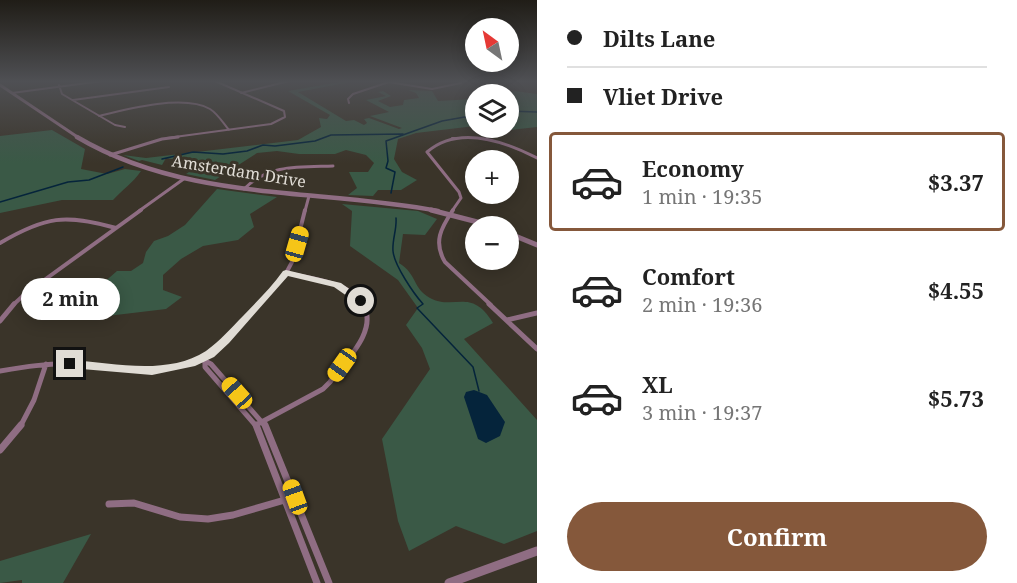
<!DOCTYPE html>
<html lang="en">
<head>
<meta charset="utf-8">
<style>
  :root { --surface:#fff; --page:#f6f6f6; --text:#222; --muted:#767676; --line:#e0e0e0; --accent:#85583b }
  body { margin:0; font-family:"Noto Serif",serif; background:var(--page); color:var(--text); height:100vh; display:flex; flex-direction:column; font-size:22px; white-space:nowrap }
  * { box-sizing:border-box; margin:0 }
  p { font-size:20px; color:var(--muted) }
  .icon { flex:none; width:33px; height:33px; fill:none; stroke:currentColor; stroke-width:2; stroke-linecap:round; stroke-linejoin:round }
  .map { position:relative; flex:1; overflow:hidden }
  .panel { display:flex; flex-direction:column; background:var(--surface); width:480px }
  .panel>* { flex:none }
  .banner { display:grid; align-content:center; height:132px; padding:0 30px; background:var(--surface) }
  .needle { width:39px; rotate:327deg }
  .fabs { position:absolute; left:465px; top:18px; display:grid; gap:12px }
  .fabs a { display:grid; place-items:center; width:54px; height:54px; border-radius:50%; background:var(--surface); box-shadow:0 3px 15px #0003; font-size:30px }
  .end { position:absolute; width:27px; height:27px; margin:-14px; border:8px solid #e0dcd5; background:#111; box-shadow:0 0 0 3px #111 }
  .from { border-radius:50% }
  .bubble { position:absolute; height:42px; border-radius:21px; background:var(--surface); box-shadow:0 3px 15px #0003; font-size:20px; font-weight:700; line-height:42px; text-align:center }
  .car { position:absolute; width:18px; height:36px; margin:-18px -9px; border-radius:8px; box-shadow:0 0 4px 2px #0007; background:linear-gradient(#f5c518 24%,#345 0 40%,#f5c518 0 76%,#345 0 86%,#f5c518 0) }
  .banner b { display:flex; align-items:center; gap:21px; height:57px; font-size:22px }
  .banner b+b { border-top:2px solid var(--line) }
  .banner i { width:15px; height:15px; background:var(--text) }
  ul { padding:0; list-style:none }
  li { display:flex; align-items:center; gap:18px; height:99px; margin:0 12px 9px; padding:0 18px; border:3px solid transparent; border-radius:6px }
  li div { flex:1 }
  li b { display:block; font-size:22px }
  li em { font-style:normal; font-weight:700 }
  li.selected { border-color:var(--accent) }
  li>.icon { width:54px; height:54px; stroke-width:1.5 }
  .primary-button { display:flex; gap:12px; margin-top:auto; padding:12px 30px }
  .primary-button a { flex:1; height:69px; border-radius:36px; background:var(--accent); color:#fff; font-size:24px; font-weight:700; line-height:69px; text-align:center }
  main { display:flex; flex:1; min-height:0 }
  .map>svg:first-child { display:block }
  .green { fill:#3a5946 }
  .water { fill:#05243b }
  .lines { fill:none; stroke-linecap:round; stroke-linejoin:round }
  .stream { stroke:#05243b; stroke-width:1.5 }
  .minor-far4 { stroke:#8f6d83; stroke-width:2 }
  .minor-far3 { stroke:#8f6d83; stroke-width:3 }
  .minor-far2 { stroke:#8f6d83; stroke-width:4 }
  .minor-far1 { stroke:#8f6d83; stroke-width:5 }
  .minor { stroke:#8f6d83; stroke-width:7 }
  .tertiary-far3 { stroke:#8f6d83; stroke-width:3 }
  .tertiary-far2 { stroke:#8f6d83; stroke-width:4.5 }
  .tertiary-far1 { stroke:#8f6d83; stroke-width:5 }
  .tertiary { stroke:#8f6d83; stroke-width:9 }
  .route { fill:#e0dcd5 }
  .labels { text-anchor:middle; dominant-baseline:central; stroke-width:6; stroke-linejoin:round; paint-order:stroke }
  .far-street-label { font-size:16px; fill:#e0dcd5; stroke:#3a3429 }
</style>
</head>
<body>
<main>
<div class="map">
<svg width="537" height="583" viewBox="0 0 537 583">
  <rect width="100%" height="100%" fill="#3a3429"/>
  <!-- green -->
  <path class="green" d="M345,81H356L298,92L346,121L354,120L364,125L367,123L364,119L369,118L399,129L402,128L370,116L389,112L366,100L386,96L378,92L383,91L391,96L378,101L390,107L403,105L404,100L419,98L416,93L408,90L432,91L438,101L474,99L475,126L416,133L398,139L394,159L402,172L417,180L401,190H378L373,196L348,195L357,188L349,172H368L374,163L366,155L346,150L335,154H299L277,151L257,153L215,180L186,174L189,172L172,166L177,160L166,158L162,165L142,160L139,161L123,155L146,158L298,140L321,127L319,118L327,119L330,115L288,91Z
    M515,91L537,94V127L491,132L480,128H508V94H500Z
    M52,130L85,149L81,169L107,174L125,169L141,171C133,183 122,190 113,200H62L0,213V136Z
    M217,189L277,197L250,214L254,227L238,240L203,246L181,259L163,275V290L182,297L166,309L99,317L96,310L102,284L117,271H131L143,263L146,252L154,241L168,236L185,225Z
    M342,204L418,211L437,219L425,235L403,234L399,263C418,275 412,288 430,298C455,311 471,287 493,323L464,339L537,420V531L504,544L456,526L409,551L398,521L382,439L430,369L422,348L406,325L418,308L398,280L350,246L352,211Z
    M91,534L63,583H22V580L0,583V561Z"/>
  <!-- water -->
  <path class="water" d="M474,390L487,395L505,422L500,436L486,443L478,439L464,397L466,392Z"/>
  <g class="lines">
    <!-- stream -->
    <path class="stream" d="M508,111L537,112
      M162,159L193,152L223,154L247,151L263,145L275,146L315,141L331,135L403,134
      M391,193L395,172L386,168L388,161L386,141L442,121L476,115
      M0,202L68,182L89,180L123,167
      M396,218C397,229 392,240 393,251C394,265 414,294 423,304L417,308L473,367L479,391"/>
    <!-- minor-far4 -->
    <path class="minor-far4" d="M382,81L432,89L461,83
      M59,85L62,94L115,125L125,127
      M12,93L102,81
      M241,93L289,81
      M73,100L169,87
      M349,103L348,99L353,94L389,82
      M99,116C127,109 184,94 210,109C218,114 223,123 229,130
      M167,138L271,124L285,117L284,111L215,81
      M452,138H478"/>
    <!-- minor-far3 -->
    <path class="minor-far3" d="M110,155L162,139L178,137
      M244,189C268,164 301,167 333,166
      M139,211L185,178
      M305,211L309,196
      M452,211L461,198L459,192L427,152C458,125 504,141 537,158"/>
    <!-- minor-far2 -->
    <path class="minor-far2" d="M453,210C441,228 433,242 445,262L491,305
      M0,243C46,216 65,214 116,228
      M286,273C310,278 351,282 364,305
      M13,305L25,294L141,210
      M258,305L284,277L292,262L305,210"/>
    <!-- minor-far1 -->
    <path class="minor-far1" d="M489,304L537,349
      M507,320L537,313
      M0,321L14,304
      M201,359L211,364L266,427
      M205,362V367L257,427
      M0,371C24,367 48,363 73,364C115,367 158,377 199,360C223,349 242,323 259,304
      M256,425L323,389L330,382C345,361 379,331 363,304
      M20,427L34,400L46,364"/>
    <!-- minor -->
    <path class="minor" d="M256,425L317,583
      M265,425L329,583
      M0,450L21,425
      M109,504L134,503L180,517L208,519L233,515L295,497"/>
    <!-- tertiary-far3 -->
    <path class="tertiary-far3" d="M0,85L79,138"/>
    <!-- tertiary-far2 -->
    <path class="tertiary-far2" d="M77,137C187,202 317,188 438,211"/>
    <!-- tertiary-far1 -->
    <path class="tertiary-far1" d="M431,210L493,226
      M508,233L537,245"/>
    <!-- tertiary -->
    <path class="tertiary" d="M449,583L537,551"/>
  </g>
  <!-- sky -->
  <linearGradient id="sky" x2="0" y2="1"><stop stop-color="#201d17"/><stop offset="0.5" stop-color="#4f5054"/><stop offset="1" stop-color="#4f5054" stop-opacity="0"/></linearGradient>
  <rect width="537" height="163" fill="url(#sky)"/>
  <!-- route -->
  <path class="route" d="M286,270L341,283L366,301L357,303L334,287L288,276L229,343L214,357L195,366L152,375L70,368L65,364L70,360C114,363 167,376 206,351C220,341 231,328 243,316C257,301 271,288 283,271Z"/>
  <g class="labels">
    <!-- far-street labels -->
    <g class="far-street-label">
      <text transform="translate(239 171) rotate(9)">Amsterdam Drive</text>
    </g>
  </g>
</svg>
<div class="fabs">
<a><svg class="needle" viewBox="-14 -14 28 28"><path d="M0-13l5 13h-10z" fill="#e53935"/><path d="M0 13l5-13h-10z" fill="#767676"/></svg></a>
<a><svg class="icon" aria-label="layers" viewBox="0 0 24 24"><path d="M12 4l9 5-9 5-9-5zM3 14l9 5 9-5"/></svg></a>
<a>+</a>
<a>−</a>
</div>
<i class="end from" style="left:361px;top:301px"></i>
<i class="end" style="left:70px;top:364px"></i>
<div class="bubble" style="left:21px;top:278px;width:99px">2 min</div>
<i class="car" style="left:297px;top:244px;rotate:16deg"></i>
<i class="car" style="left:342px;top:365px;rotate:215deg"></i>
<i class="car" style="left:237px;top:393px;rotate:318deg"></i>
<i class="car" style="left:295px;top:497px;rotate:340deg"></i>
</div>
<section class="panel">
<div class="banner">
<b><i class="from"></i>Dilts Lane</b>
<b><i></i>Vliet Drive</b>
</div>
<ul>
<li class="selected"><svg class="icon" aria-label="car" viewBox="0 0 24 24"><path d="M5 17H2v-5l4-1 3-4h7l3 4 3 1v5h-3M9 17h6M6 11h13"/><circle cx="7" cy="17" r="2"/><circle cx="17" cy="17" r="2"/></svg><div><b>Economy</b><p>1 min · 19:35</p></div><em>$3.37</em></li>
<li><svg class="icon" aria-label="car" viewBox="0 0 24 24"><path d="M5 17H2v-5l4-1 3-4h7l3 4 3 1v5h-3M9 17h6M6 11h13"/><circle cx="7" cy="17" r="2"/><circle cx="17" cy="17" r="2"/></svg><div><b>Comfort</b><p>2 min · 19:36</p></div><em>$4.55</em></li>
<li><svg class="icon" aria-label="car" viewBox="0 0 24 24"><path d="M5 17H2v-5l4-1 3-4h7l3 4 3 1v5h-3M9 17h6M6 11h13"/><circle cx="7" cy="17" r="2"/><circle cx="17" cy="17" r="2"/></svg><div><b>XL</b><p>3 min · 19:37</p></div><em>$5.73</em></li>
</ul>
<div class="primary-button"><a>Confirm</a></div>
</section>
</main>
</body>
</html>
